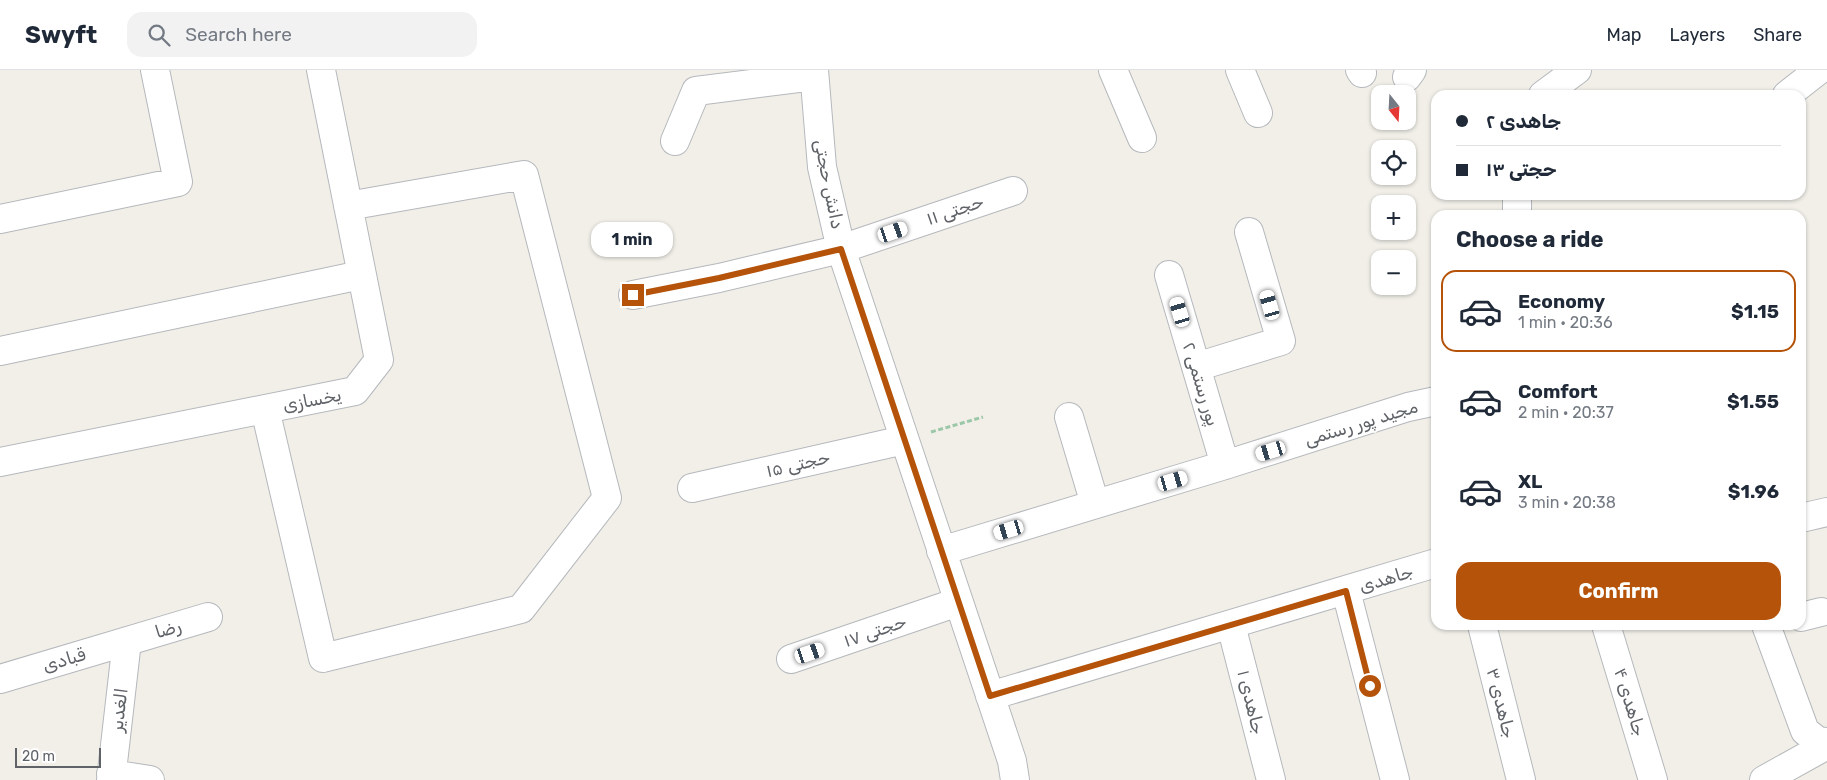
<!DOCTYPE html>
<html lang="en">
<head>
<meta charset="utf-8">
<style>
  :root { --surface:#fff; --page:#f2f2f3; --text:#1f2937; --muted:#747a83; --line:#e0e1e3; --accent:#b45309 }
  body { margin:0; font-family:Rubik,"Noto Sans Arabic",sans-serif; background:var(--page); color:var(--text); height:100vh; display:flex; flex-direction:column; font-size:19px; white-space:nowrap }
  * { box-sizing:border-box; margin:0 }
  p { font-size:16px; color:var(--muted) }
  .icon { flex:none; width:28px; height:28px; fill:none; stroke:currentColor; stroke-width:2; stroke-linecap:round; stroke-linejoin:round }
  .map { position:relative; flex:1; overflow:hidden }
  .sheet { position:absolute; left:1431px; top:140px; width:375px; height:420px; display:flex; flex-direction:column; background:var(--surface); border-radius:15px; box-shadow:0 1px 4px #0004 }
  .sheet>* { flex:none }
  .top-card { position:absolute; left:1431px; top:20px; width:375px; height:110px; border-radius:15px; box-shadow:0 1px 4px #0004; display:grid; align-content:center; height:110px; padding:0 25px; background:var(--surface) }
  .needle { width:32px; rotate:162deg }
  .fabs { position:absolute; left:1371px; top:15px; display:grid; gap:10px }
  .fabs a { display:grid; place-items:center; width:45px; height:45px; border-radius:10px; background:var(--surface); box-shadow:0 1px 4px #0004; font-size:25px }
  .scale { position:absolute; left:15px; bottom:12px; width:86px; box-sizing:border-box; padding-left:5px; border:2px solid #5f6368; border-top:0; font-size:14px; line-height:18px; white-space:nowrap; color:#5f6368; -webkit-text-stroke:4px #fff; paint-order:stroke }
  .end { position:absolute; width:22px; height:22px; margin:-11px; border:6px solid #b45309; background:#fff; box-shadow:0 0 0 2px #fff }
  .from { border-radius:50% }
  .bubble { position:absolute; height:35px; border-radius:15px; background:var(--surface); box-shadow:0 1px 4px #0004; font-size:16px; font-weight:700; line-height:35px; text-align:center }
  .car { position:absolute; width:15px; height:30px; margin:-15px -8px; border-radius:6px; box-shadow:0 0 4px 1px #0007; background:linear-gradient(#fff 24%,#345 0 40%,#fff 0 76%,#345 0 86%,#fff 0) }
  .top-card b { display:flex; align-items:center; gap:18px; height:48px; font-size:19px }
  .top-card b+b { border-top:1px solid var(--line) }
  .top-card i { width:12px; height:12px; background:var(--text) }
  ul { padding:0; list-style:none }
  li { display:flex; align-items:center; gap:15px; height:82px; margin:0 10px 8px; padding:0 15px; border:2px solid transparent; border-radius:15px }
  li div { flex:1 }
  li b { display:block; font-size:19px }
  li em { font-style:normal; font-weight:700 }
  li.current { border-color:var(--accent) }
  li>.icon { width:45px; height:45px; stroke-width:1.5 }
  h2 { padding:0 25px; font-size:22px; line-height:60px }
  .primary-button { display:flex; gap:10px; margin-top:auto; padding:10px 25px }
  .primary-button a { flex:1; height:58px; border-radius:15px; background:var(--accent); color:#fff; font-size:20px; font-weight:700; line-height:58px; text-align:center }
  header { display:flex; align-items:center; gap:30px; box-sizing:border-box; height:70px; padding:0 25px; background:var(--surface); border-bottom:1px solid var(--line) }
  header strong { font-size:24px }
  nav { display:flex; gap:28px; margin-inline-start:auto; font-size:18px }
  .search { width:350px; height:45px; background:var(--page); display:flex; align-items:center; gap:12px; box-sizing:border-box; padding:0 18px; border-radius:15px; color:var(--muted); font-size:19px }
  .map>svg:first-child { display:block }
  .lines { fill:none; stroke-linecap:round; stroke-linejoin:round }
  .minor-casing { stroke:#b5b8bc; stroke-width:30 }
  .path { stroke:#9cc7a9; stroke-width:3; stroke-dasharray:5 2.5; stroke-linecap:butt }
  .minor { stroke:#fff; stroke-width:28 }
  .route { stroke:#b45309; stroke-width:6 }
  .labels { text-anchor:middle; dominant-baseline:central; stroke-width:4; stroke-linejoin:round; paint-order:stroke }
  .street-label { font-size:18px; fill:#5f6368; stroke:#fff }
</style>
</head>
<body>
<header>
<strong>Swyft</strong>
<div class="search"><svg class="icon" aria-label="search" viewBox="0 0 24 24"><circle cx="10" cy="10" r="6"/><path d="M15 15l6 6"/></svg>Search here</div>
<nav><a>Map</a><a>Layers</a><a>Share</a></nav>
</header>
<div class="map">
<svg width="1827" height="710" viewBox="0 0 1827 710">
  <rect width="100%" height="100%" fill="#f1efe8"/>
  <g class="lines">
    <!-- minor casing -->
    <g class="minor-casing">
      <path id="minor" d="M814,0L822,97L841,179L1012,691L1015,710
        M1113,0L1142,68
        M1240,0L1258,43
        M1360,0L1362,3
        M1407,7L1412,0
        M1543,25L1577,0
        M1787,25L1819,0
        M675,71L696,21L814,6
        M1517,125V145
        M0,149L178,112L155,0
        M1169,205L1225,395
        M633,225L719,208L841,179L1013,121
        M0,281L361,205
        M1196,297L1281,271L1249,162
        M265,339L323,588L521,539L607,428L524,105L348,136
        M1069,347L1095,434
        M0,392L355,321L379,290L321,0
        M692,418L904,370
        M1801,448L1827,442
        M941,481L1225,395L1408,337L1436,331
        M1346,521L1395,710
        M1801,547L1821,542
        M1231,555L1271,710
        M1482,555L1521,710
        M1606,555L1653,710
        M1766,555L1805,661L1818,671L1827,672
        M791,589L958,532
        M0,609L208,547
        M990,626L1436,493
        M111,704L150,710
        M111,710L127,571
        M1764,710L1827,675"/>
    </g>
    <!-- path -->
    <path class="path" d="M931,362L983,347"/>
    <!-- minor -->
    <use href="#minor" class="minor"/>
  </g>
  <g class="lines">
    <!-- route -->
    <path class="route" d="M633,225L719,208L841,179L990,626L1346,521L1370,616"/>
  </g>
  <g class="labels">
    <!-- street labels -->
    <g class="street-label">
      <text transform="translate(829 114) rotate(79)">دانش حجتی</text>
      <text transform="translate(955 140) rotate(-19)">حجتی ۱۱</text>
      <text transform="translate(1201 314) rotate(73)">پور رستمی ۲</text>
      <text transform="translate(312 330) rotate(-11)">یخسازی</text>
      <text transform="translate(1361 353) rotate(-17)">مجید پور رستمی</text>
      <text transform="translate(798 394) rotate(-13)">حجتی ۱۵</text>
      <text transform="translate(1386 509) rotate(-17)">جاهدی</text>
      <text transform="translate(168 559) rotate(-17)">رضا</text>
      <text transform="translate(875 561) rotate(-19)">حجتی ۱۷</text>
      <text transform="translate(64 590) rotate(-17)">قبادی</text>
      <text transform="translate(1251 632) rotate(76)">جاهدی ۱</text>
      <text transform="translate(1630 632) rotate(73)">جاهدی ۴</text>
      <text transform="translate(1501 633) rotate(76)">جاهدی ۳</text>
      <text transform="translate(119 640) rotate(-83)">الغدیر</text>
    </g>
  </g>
</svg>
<div class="fabs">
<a><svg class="needle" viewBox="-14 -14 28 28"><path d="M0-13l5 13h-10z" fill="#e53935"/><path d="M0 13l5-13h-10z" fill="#747a83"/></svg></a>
<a><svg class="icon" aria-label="locate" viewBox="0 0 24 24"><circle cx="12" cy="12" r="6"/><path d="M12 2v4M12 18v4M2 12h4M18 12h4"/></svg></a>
<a>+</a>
<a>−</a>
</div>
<div class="scale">20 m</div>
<i class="end from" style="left:1370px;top:616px"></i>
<i class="end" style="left:633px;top:225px"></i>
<div class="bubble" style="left:591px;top:152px;width:82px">1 min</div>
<i class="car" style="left:893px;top:162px;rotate:71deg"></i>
<i class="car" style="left:1270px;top:235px;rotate:344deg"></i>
<i class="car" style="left:1180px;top:242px;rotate:343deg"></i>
<i class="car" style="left:1271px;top:381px;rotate:253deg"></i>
<i class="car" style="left:1173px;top:411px;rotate:74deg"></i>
<i class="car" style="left:1009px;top:460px;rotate:253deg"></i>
<i class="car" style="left:810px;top:583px;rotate:71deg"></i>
<div class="top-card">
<b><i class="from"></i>جاهدی ۲</b>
<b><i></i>حجتی ۱۳</b>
</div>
<section class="sheet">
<h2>Choose a ride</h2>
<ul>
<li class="current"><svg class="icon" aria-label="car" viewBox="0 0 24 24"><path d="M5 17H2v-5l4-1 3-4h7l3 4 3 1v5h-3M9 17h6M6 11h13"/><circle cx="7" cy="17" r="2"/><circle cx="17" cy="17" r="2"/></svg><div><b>Economy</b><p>1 min · 20:36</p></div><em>$1.15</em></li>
<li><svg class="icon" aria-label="car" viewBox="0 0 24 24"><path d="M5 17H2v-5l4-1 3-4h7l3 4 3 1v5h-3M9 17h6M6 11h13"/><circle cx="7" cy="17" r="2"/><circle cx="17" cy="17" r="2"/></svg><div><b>Comfort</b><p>2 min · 20:37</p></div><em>$1.55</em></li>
<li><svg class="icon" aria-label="car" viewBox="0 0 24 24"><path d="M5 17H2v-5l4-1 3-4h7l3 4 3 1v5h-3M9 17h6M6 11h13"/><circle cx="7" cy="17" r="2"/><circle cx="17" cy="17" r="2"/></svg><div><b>XL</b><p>3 min · 20:38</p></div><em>$1.96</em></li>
</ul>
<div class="primary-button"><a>Confirm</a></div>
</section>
</div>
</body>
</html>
